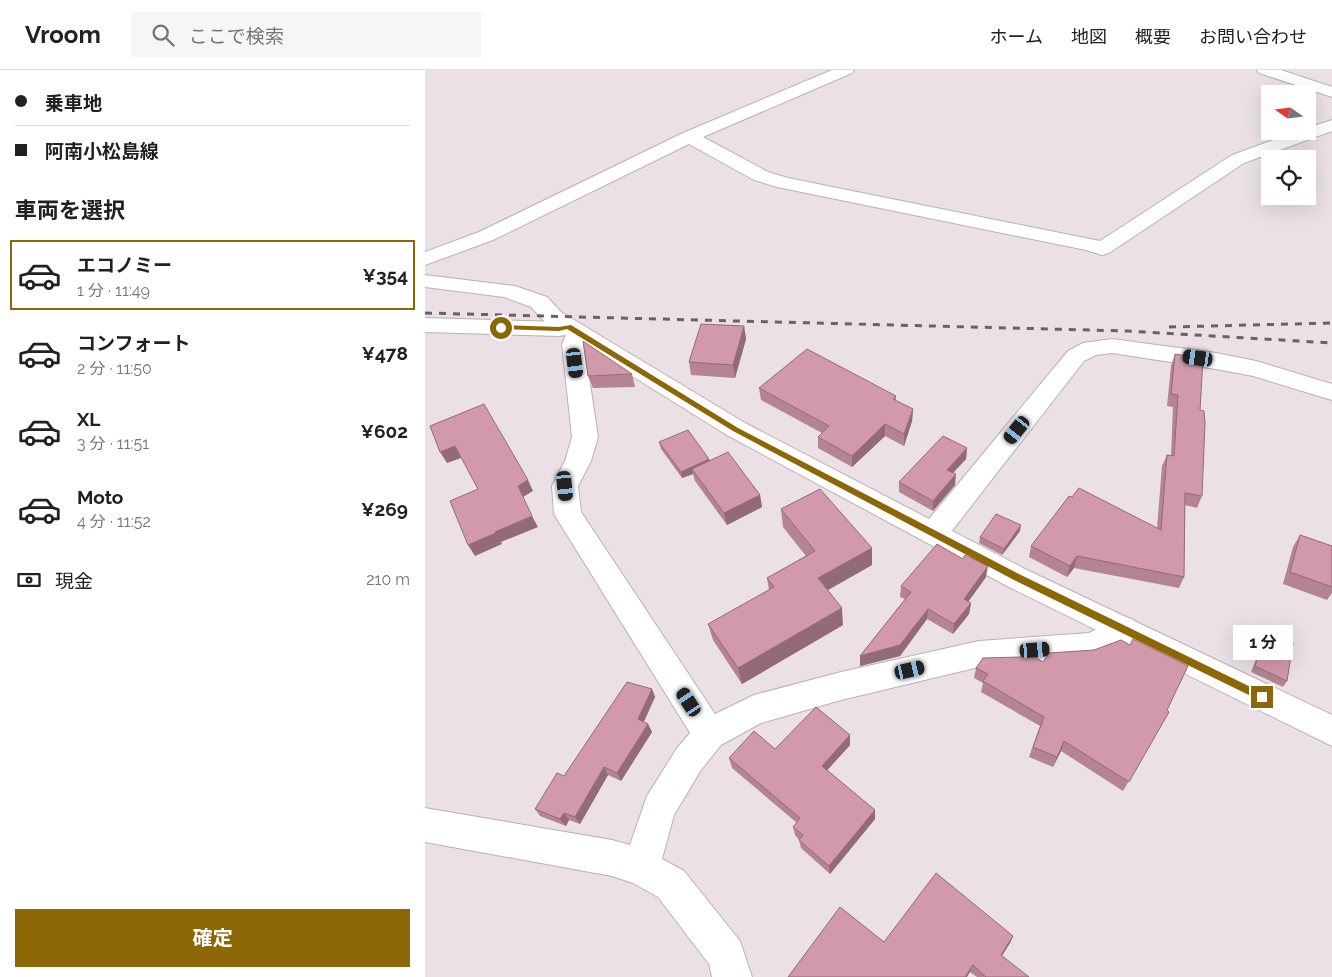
<!DOCTYPE html>
<html lang="ja">
<head>
<meta charset="utf-8">
<style>
  :root { --surface:#fff; --page:#f6f6f6; --text:#202124; --muted:#757577; --line:#e0e0e0; --accent:#8b6706 }
  body { margin:0; font-family:Raleway,"Noto Sans JP",sans-serif; background:var(--page); color:var(--text); height:100vh; display:flex; flex-direction:column; font-size:19px; white-space:nowrap }
  * { box-sizing:border-box; margin:0 }
  p { font-size:16px; color:var(--muted) }
  .icon { flex:none; width:28px; height:28px; fill:none; stroke:currentColor; stroke-width:2; stroke-linecap:round; stroke-linejoin:round }
  .map { position:relative; flex:1; overflow:hidden }
  .sheet { display:flex; flex-direction:column; background:var(--surface); width:425px }
  .sheet>* { flex:none }
  .guide { display:grid; align-content:center; height:110px; padding:0 15px; background:var(--surface) }
  .needle { width:32px; rotate:284deg }
  .fabs { position:absolute; left:836px; top:15px; display:grid; gap:10px }
  .fabs a { display:grid; place-items:center; width:55px; height:55px; border-radius:0px; background:var(--surface); box-shadow:0 5px 20px #0002; font-size:25px }
  .end { position:absolute; width:22px; height:22px; margin:-11px; border:6px solid #8b6706; background:#fff; box-shadow:0 0 0 2px #fff }
  .from { border-radius:50% }
  .bubble { position:absolute; height:35px; border-radius:0px; background:var(--surface); box-shadow:0 5px 20px #0002; font-size:16px; font-weight:700; line-height:35px; text-align:center }
  .car { position:absolute; width:15px; height:30px; margin:-15px -8px; border-radius:6px; box-shadow:0 0 4px 1px #0007; background:linear-gradient(#222 24%,#8ab4d8 0 40%,#222 0 76%,#8ab4d8 0 86%,#222 0) }
  .guide b { display:flex; align-items:center; gap:18px; height:48px; font-size:19px }
  .guide b+b { border-top:1px solid var(--line) }
  .guide i { width:12px; height:12px; background:var(--text) }
  ul { padding:0; list-style:none }
  li { display:flex; align-items:center; gap:15px; height:70px; margin:0 10px 8px; padding:0 5px; border:2px solid transparent; border-radius:0px }
  li div { flex:1 }
  li b { display:block; font-size:19px }
  li em { font-style:normal; font-weight:700 }
  li.on { border-color:var(--accent) }
  li>.icon { width:45px; height:45px; stroke-width:1.5 }
  h2 { padding:0 15px; font-size:22px; line-height:60px }
  .pay { display:flex; align-items:center; gap:12px; height:55px; padding:0 15px; font-size:19px }
  .pay p { margin-inline-start:auto }
  .cta { display:flex; gap:10px; margin-top:auto; padding:10px 15px }
  .cta a { flex:1; height:58px; border-radius:0px; background:var(--accent); color:#fff; font-size:20px; font-weight:700; line-height:58px; text-align:center }
  header { display:flex; align-items:center; gap:30px; box-sizing:border-box; height:70px; padding:0 25px; background:var(--surface); border-bottom:1px solid var(--line) }
  header strong { font-size:24px }
  nav { display:flex; gap:28px; margin-inline-start:auto; font-size:18px }
  .search { width:350px; height:45px; background:var(--page); display:flex; align-items:center; gap:12px; box-sizing:border-box; padding:0 18px; border-radius:0px; color:var(--muted); font-size:19px }
  main { display:flex; flex:1; min-height:0 }
  .map>svg:first-child { display:block }
  .lines { fill:none; stroke-linecap:round; stroke-linejoin:round }
  .minor-casing { stroke:#bab0b7; stroke-width:2 }
  .primary-casing { stroke:#bab0b7; stroke-width:2 }
  .minor { fill:#fff; fill-rule:evenodd }
  .primary { fill:#fff; fill-rule:evenodd }
  .rail { stroke:#686266; stroke-width:3; stroke-dasharray:7 7; stroke-linecap:butt }
  .wall { fill:#b48492 }
  .shaded-wall { fill:#926b77 }
  .building { fill:#d199aa; stroke:#926b77 }
  .route { fill:#8b6706 }
</style>
</head>
<body>
<header>
<strong>Vroom</strong>
<div class="search"><svg class="icon" aria-label="search" viewBox="0 0 24 24"><circle cx="10" cy="10" r="6"/><path d="M15 15l6 6"/></svg>ここで検索</div>
<nav><a>ホーム</a><a>地図</a><a>概要</a><a>お問い合わせ</a></nav>
</header>
<main>
<section class="sheet">
<div class="guide">
<b><i class="from"></i>乗車地</b>
<b><i></i>阿南小松島線</b>
</div>
<h2>車両を選択</h2>
<ul>
<li class="on"><svg class="icon" aria-label="car" viewBox="0 0 24 24"><path d="M5 17H2v-5l4-1 3-4h7l3 4 3 1v5h-3M9 17h6M6 11h13"/><circle cx="7" cy="17" r="2"/><circle cx="17" cy="17" r="2"/></svg><div><b>エコノミー</b><p>1 分 · 11:49</p></div><em>¥354</em></li>
<li><svg class="icon" aria-label="car" viewBox="0 0 24 24"><path d="M5 17H2v-5l4-1 3-4h7l3 4 3 1v5h-3M9 17h6M6 11h13"/><circle cx="7" cy="17" r="2"/><circle cx="17" cy="17" r="2"/></svg><div><b>コンフォート</b><p>2 分 · 11:50</p></div><em>¥478</em></li>
<li><svg class="icon" aria-label="car" viewBox="0 0 24 24"><path d="M5 17H2v-5l4-1 3-4h7l3 4 3 1v5h-3M9 17h6M6 11h13"/><circle cx="7" cy="17" r="2"/><circle cx="17" cy="17" r="2"/></svg><div><b>XL</b><p>3 分 · 11:51</p></div><em>¥602</em></li>
<li><svg class="icon" aria-label="car" viewBox="0 0 24 24"><path d="M5 17H2v-5l4-1 3-4h7l3 4 3 1v5h-3M9 17h6M6 11h13"/><circle cx="7" cy="17" r="2"/><circle cx="17" cy="17" r="2"/></svg><div><b>Moto</b><p>4 分 · 11:52</p></div><em>¥269</em></li>
</ul>
<div class="pay"><svg class="icon" aria-label="cash" viewBox="0 0 24 24"><path d="M3 7h18v10H3z"/><circle cx="12" cy="12" r="2"/></svg>現金<p>210 m</p></div>
<div class="cta"><a>確定</a></div>
</section>
<div class="map">
<svg width="907" height="907" viewBox="0 0 907 907">
  <rect width="100%" height="100%" fill="#eae0e6"/>
  <g class="lines">
    <!-- minor casing -->
    <g class="minor-casing">
      <path id="minor" d="M407,0H429L427,3L278,67L343,102L363,108L675,171L807,85L873,61H882V58L907,50V61L819,93L684,183L677,185L661,180L352,117L329,110L264,74L68,170L0,195V182L54,162L258,63Z
        M832,0H856L907,17V27L834,3Z
        M0,248L134,252C145,249 159,252 165,262L159,274L173,367L166,391L153,416L156,442L290,644L329,625L416,602L554,571L664,563L698,546L709,550L713,559L709,568L697,577L665,589L554,597L416,630L336,653L296,675L276,700L249,745L237,789L259,801L315,871L327,907H287L284,894L233,827L208,813L187,806L0,772V738L187,770L205,775L222,726L252,678L265,663L129,444L127,416L140,391L147,367L137,274L141,265L134,266L0,262Z
        M687,269L791,283L831,291L907,314V330L828,306L791,299L687,283L671,285L659,291L519,471L509,474L499,471L495,463L499,455L643,281L658,273Z"/>
    </g>
    <!-- primary casing -->
    <g class="primary-casing">
      <path id="primary" d="M0,205L90,216L122,227L136,242L320,353L602,500L907,645V676L582,516L302,365L120,252L106,237L79,227L0,217Z"/>
    </g>
    <!-- minor -->
    <use href="#minor" class="minor"/>
    <!-- primary -->
    <use href="#primary" class="primary"/>
    <!-- rail -->
    <path class="rail" d="M0,243L702,261L907,273
      M744,257L907,253"/>
  </g>
  <!-- wall -->
  <path class="wall" d="M319,256L321,269L310,308L266,305L264,292Z
    M750,284L775,340L777,426L772,438L760,435L759,507L754,518L649,498L642,507L604,487L606,476L732,458L737,396L742,385H746L748,337L742,336L746,296Z
    M207,304L210,317L168,318L163,306Z
    M334,318L471,326V331L488,339L487,351L479,376L460,366L427,397L393,378V367L397,363L336,330Z
    M234,372L284,389L285,391L335,425L337,437L302,455L270,411L268,404L257,408L236,379Z
    M542,378L541,389L528,403L530,415L508,441L474,422V412Z
    M356,439L447,478V495L403,520L418,555L317,614L288,570L283,554L344,520L342,508L381,486L358,457Z
    M595,461L577,485L554,473L555,467Z
    M875,465L907,476V523L902,530L858,514L868,477Z
    M561,507L543,532L546,533L544,544L528,564L502,549L475,586L435,596V586L480,529L475,527L476,516Z
    M842,562L862,611L858,617L826,602L839,568Z
    M618,592L744,642L698,721L636,681L628,697L604,687L615,656L556,622L558,613L549,608L551,598Z
    M227,619L230,627L219,652L223,654L227,662L196,711L183,705L155,754L144,750L141,756L115,746L110,739L139,706Z
    M425,665V675L402,700L450,740V749L405,804L376,778L374,770L370,765L368,757L372,753L307,698L304,688Z
    M588,866L585,873L577,886L604,907H552L545,902L459,872Z"/>
  <!-- shaded-wall -->
  <path class="shaded-wall" d="M319,256L321,269L310,308L308,295Z
    M488,339L487,351L479,376V364Z
    M460,354V366L427,397V386Z
    M30,376L36,388L22,393L15,382Z
    M542,378L541,389L521,410L522,400Z
    M284,389L286,396L267,399L268,404L257,408L256,402Z
    M531,404L530,415L508,441V431Z
    M103,410L108,421L98,427L93,416Z
    M335,425L337,437L302,455L299,443Z
    M107,446L113,457L76,472L77,474L50,486L43,475L70,462Z
    M596,455L595,461L577,485L579,479Z
    M447,478V495L394,525L393,508Z
    M652,486L649,498L642,507L645,496Z
    M563,496L561,507L537,540L539,529Z
    M546,533L544,544L528,564L529,554Z
    M417,538L418,555L317,614L313,598Z
    M503,539L502,549L475,586L435,596V586Z
    M227,619L230,627L216,657L213,649Z
    M223,654L227,662L196,711L192,703Z
    M425,665V675L398,705L397,696Z
    M639,671L636,681L628,697L632,687Z
    M179,697L183,705L155,754L150,747Z
    M450,740V749L405,804L404,796Z
    M139,743L144,750L141,756L135,749Z
    M588,866L585,873L573,891L576,885Z
    M548,895L545,902L542,907H540Z"/>
  <!-- building -->
  <path class="building" d="M276,254L319,256L308,295L264,292Z
    M158,271L207,304L163,306Z
    M382,279L471,326L468,329L488,339L479,364L460,354L427,386L393,367L404,356L334,318Z
    M750,284L778,289L775,340L779,341L780,353L777,426L760,423L759,507L652,486L645,496L606,476L644,426L647,427L654,418L736,460L742,385L749,386L753,325L746,324Z
    M59,334L103,410L93,416L107,446L70,462L71,463L43,475L25,431L53,419L30,376L15,382L5,356Z
    M263,360L284,389L256,402L234,372Z
    M518,366L542,378L522,400L531,404L508,431L474,412Z
    M303,382L335,425L299,443L267,399Z
    M395,419L447,478L393,508L417,538L313,598L283,554L349,517L342,508L390,481L356,439Z
    M571,444L596,455L579,479L555,467Z
    M875,465L907,476V517L865,502Z
    M512,474L538,489L540,485L563,496L539,529L546,533L529,554L503,539L475,575L435,586L486,522L476,516Z
    M842,562L868,573L862,611L830,596Z
    M708,569L763,596L742,640L744,642L704,712L639,671L632,687L608,677L619,647L558,611L563,604L551,598L558,588L595,587L606,584L618,592L624,583L669,580L696,570L705,575Z
    M202,612L227,619L213,649L223,654L192,703L179,697L150,747L139,743L135,749L110,739L132,703L139,706Z
    M391,637L425,665L397,696L450,740L404,796L374,770L378,765L368,757L375,748L304,688L329,661L350,679Z
    M511,803L588,866L576,885L604,907H561L548,895L540,907H363L415,837L459,872Z"/>
  <!-- route -->
  <path class="route" d="M76,255L134,257L146,255L313,358L596,505L840,624V630H834L589,510L308,361L142,259L134,261L74,259L73,258Z"/>
</svg>
<div class="fabs">
<a><svg class="needle" viewBox="-14 -14 28 28"><path d="M0-13l5 13h-10z" fill="#e53935"/><path d="M0 13l5-13h-10z" fill="#757577"/></svg></a>
<a><svg class="icon" aria-label="locate" viewBox="0 0 24 24"><circle cx="12" cy="12" r="6"/><path d="M12 2v4M12 18v4M2 12h4M18 12h4"/></svg></a>
</div>
<i class="end from" style="left:76px;top:258px"></i>
<i class="end" style="left:837px;top:627px"></i>
<div class="bubble" style="left:808px;top:555px;width:60px">1 分</div>
<i class="car" style="left:773px;top:288px;rotate:278deg"></i>
<i class="car" style="left:150px;top:293px;rotate:173deg"></i>
<i class="car" style="left:592px;top:360px;rotate:219deg"></i>
<i class="car" style="left:140px;top:416px;rotate:174deg"></i>
<i class="car" style="left:610px;top:580px;rotate:86deg"></i>
<i class="car" style="left:485px;top:600px;rotate:77deg"></i>
<i class="car" style="left:264px;top:632px;rotate:327deg"></i>
</div>
</main>
</body>
</html>
